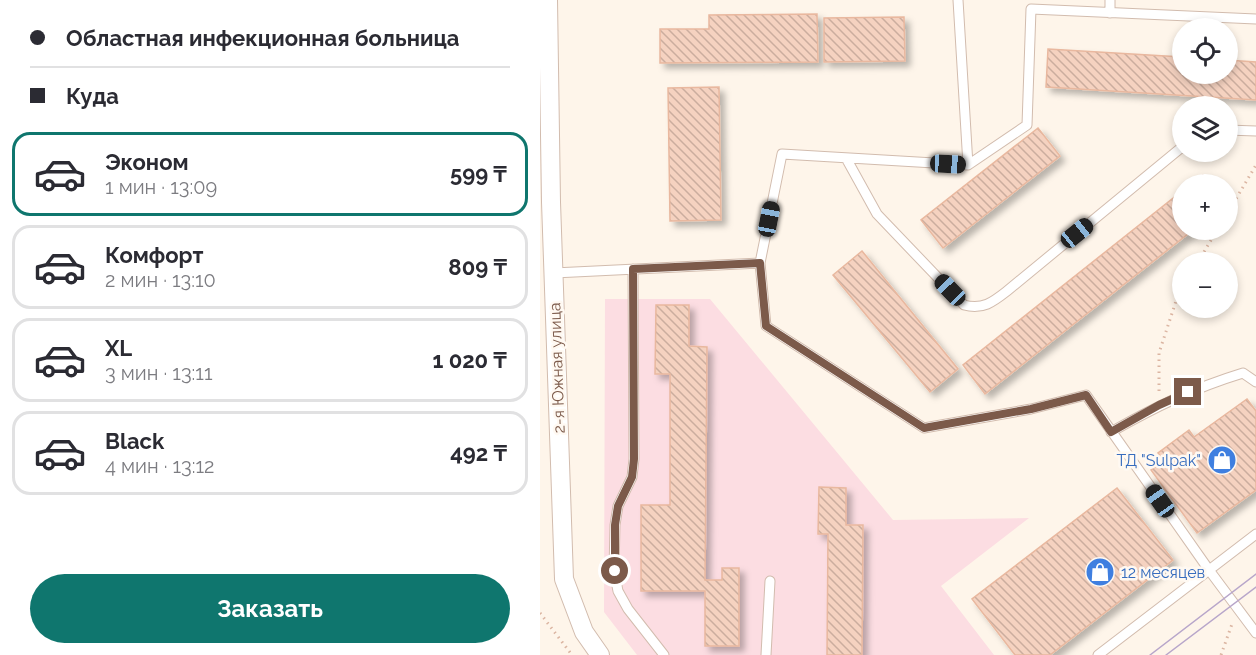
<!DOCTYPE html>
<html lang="ru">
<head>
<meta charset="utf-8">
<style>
  :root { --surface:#fff; --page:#f2f2f3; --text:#2b2b33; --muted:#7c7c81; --line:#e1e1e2; --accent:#0f766e }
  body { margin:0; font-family:Raleway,sans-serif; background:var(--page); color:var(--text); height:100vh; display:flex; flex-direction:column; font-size:22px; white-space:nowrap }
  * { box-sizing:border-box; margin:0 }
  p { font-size:20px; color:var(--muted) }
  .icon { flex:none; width:33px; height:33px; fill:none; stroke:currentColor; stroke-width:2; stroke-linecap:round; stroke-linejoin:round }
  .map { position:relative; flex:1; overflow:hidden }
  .panel { display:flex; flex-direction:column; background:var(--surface); width:540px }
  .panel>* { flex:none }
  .guide { display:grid; align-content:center; height:132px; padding:0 30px; background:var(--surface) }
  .buttons { position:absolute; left:632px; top:18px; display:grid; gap:12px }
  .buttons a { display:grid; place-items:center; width:66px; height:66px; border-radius:50%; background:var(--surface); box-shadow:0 3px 9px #0003; font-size:30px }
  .end { position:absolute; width:27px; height:27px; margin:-14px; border:8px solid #7c5a4a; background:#fff; box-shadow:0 0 0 3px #fff }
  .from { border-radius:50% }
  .car { position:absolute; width:18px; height:36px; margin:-18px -9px; border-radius:8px; box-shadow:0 0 4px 2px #0007; background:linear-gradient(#222 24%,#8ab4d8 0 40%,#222 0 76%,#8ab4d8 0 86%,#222 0) }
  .guide b { display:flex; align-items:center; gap:21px; height:57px; font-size:22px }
  .guide b+b { border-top:2px solid var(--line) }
  .guide i { width:15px; height:15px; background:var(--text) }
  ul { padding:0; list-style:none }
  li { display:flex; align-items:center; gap:18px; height:84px; margin:0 12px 9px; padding:0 18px; border:3px solid var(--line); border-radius:18px }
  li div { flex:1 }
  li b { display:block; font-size:22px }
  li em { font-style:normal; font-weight:700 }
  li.selected { border-color:var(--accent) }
  li>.icon { width:54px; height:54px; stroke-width:1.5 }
  .button { display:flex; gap:12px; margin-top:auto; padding:12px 30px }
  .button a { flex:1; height:69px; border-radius:36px; background:var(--accent); color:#fff; font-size:24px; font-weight:700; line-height:69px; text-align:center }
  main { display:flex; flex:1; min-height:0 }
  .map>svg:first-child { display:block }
  .medical { fill:#fcdde2 }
  .building { fill:url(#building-back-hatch); stroke:#e9b89f; stroke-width:1.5; filter:url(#shadow) }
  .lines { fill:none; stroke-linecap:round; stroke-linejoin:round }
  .service-casing { stroke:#d2bcae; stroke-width:11 }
  .minor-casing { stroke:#d2bcae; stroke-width:20 }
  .path { stroke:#dbb5a2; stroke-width:3; stroke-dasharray:1.5 4.5; stroke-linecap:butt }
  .service { stroke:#fff; stroke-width:9 }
  .minor { stroke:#fff; stroke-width:18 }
  .tram { stroke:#b8a6ca; stroke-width:1.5 }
  .route { stroke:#7c5a4a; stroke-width:8 }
  .labels { text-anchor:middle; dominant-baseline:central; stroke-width:5; stroke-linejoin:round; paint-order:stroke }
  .street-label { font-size:16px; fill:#7c5a4a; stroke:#fff9f2 }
  .shop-label { font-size:16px; fill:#366cbe; stroke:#fff9f2; text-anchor:end }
</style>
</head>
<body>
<main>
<section class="panel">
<div class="guide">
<b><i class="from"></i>Областная инфекционная больница</b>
<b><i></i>Куда</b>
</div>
<ul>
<li class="selected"><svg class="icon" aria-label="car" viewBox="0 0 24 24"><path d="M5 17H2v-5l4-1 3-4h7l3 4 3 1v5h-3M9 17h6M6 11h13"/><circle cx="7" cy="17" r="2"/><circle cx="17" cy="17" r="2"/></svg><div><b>Эконом</b><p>1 мин · 13:09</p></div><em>599 ₸</em></li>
<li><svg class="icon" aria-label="car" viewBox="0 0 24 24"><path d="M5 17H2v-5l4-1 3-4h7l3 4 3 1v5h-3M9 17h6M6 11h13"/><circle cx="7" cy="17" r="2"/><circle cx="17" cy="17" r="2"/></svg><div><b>Комфорт</b><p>2 мин · 13:10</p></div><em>809 ₸</em></li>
<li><svg class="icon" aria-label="car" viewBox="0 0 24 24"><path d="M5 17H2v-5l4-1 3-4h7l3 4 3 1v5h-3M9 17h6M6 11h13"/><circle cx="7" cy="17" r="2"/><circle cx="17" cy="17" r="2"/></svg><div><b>XL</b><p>3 мин · 13:11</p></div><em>1 020 ₸</em></li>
<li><svg class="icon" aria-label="car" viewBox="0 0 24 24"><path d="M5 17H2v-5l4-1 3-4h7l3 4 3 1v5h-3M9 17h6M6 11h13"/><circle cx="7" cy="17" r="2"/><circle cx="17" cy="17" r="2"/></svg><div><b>Black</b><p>4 мин · 13:12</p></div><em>492 ₸</em></li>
</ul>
<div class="button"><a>Заказать</a></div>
</section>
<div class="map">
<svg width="716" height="655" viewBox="0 0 716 655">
  <defs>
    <pattern id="building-back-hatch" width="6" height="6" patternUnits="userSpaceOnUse" patternTransform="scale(1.5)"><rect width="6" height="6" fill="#f5d2c0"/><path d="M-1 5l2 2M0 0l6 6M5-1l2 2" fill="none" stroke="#cbad9e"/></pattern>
    <filter id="shadow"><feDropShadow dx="5" dy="5" stdDeviation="3" flood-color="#0004"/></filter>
  </defs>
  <rect width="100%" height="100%" fill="#fef5ea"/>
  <!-- medical -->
  <path class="medical" d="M65,299H170L353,520L489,518L401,586L454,655H97L64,612Z"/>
  <!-- building -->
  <path class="building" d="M277,14L278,62L120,63V29H169V15Z
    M364,17L365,61L284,62V18Z
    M508,49L642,57V74H687V60L716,62V100L506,87Z
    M179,87L181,220L130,221L128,88Z
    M498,128L520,156L403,248L381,220Z
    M663,175L671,184H650Z
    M642,191V230H653L445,394L423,365Z
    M322,251L418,369L390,392L293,275Z
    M116,305H149V346L167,347L165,580H182V568H199V646H165V591H101V505H130V374H115Z
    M707,399L716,411V490L657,533L611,470L624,461L618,453L649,430L654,437Z
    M279,487L306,488V525H323L322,655H287L288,534H278Z
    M577,488L633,560L510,655H475L432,599Z"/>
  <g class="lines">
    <!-- service casing -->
    <g class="service-casing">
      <path id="service" d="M418,0L428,165L487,125L491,9L716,19
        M570,13V0
        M687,130L716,131
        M306,158L337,214L424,305C443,310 453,302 467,291L642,147
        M428,165L242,154L220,263L226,326L384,428L491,409L546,395L669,570L716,633
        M93,269L94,459L92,477L78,506L75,525L74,571L78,591L88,609L124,655
        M14,273L220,263
        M571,432C615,407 654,388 703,373L716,382
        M226,655L230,581
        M558,655L716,534"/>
    </g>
    <!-- minor casing -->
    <g class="minor-casing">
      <path id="minor" d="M8,0L11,202L24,579L44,632L60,655"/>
    </g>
    <!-- path -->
    <path class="path" d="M687,214L716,165
      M658,262L677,230
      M619,391V353L637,298L642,289
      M0,613L32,655
      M681,655L692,624"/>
    <!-- service -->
    <use href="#service" class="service"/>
    <!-- minor -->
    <use href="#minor" class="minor"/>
    <!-- tram -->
    <path class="tram" d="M610,655L716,574
      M626,655L716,587"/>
  </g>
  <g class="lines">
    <!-- route -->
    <path class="route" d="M75,571V525L78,506L92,477L94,459L93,269L220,263L226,326L384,428L491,409L546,395L571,432L619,405L648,392"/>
  </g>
  <!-- icons -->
  <defs>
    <g id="shop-disc" transform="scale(1.5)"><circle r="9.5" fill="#3f7fe0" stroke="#fff9f2"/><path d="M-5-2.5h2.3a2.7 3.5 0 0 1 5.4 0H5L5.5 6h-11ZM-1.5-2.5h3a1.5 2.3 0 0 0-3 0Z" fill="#fff"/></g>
  </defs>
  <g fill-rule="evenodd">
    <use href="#shop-disc" x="682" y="460"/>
    <use href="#shop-disc" x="560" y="572"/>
  </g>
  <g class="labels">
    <!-- street labels -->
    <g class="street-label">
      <text transform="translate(17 368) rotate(-92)">2-я Южная улица</text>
    </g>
    <!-- shop labels -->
    <g class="shop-label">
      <text x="661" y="460">ТД "Sulpak"</text>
      <text x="581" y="572" text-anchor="start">12 месяцев</text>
    </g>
  </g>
</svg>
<div class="buttons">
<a><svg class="icon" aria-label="locate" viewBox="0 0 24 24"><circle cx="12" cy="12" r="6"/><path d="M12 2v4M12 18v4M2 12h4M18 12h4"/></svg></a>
<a><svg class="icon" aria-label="layers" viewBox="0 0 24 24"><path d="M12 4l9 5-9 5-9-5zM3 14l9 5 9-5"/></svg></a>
<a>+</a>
<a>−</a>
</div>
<i class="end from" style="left:75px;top:571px"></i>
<i class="end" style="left:648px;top:392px"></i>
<i class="car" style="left:408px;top:164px;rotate:93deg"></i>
<i class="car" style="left:229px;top:219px;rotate:11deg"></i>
<i class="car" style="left:537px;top:233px;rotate:51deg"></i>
<i class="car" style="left:410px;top:290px;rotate:316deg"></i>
<i class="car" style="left:620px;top:501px;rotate:325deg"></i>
</div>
</main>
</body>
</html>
